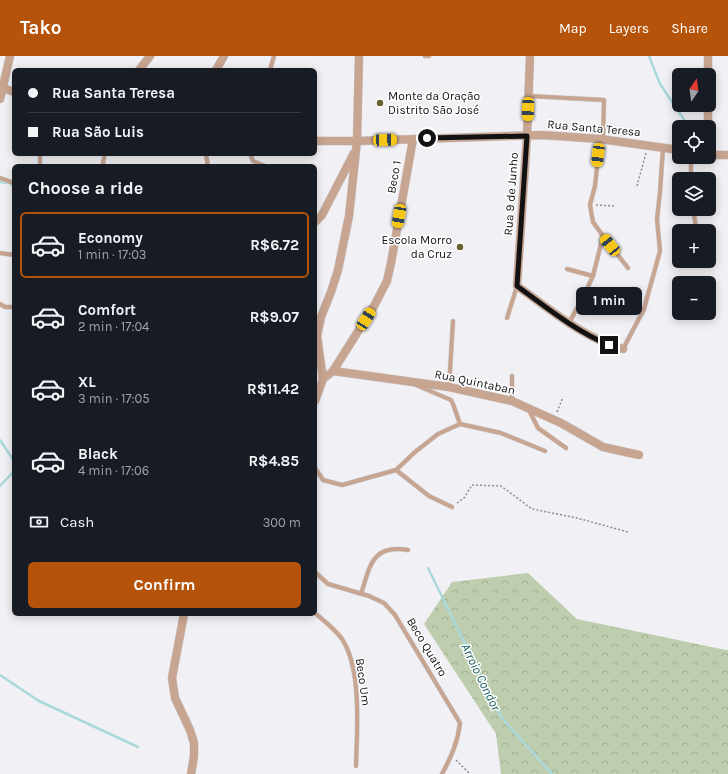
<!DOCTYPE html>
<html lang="en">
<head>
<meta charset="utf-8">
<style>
  :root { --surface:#171b24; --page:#242831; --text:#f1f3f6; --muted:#9ea1a6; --line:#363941; --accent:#b45309 }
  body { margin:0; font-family:Karla,sans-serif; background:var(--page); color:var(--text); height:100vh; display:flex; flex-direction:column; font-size:15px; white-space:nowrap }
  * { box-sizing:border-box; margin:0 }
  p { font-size:13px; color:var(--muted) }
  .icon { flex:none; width:22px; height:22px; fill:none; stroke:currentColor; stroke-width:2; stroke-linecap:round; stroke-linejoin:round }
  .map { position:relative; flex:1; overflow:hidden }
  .details { position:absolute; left:12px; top:108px; width:305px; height:452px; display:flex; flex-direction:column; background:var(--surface); border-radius:6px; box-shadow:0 2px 10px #0003 }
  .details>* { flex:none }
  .banner { position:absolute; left:12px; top:12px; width:305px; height:88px; border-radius:6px; box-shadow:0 2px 10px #0003; display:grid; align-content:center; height:88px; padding:0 16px; background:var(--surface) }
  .needle { width:26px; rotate:13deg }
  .controls { position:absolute; left:672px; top:12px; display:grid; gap:8px }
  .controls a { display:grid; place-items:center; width:44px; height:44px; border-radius:6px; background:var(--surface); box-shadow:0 2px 10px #0003; font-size:20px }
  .end { position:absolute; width:18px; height:18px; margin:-9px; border:5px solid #121213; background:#fff; box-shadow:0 0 0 2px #fff }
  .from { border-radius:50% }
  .bubble { position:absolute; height:28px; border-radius:6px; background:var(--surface); box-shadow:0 2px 10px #0003; font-size:13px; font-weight:700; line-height:28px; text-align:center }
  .car { position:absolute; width:12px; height:24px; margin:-12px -6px; border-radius:5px; box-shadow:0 0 3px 1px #0007; background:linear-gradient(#f5c518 24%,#345 0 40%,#f5c518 0 76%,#345 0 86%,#f5c518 0) }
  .banner b { display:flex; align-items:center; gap:14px; height:38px; font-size:15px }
  .banner b+b { border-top:1px solid var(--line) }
  .banner i { width:10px; height:10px; background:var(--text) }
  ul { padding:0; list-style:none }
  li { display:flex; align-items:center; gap:12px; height:66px; margin:0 8px 6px; padding:0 8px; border:2px solid transparent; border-radius:6px }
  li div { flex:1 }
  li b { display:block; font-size:15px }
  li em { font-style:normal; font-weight:700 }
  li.active { border-color:var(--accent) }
  li>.icon { width:36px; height:36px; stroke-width:1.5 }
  h2 { padding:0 16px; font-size:18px; line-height:48px }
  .pay { display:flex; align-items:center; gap:10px; height:44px; padding:0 16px; font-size:15px }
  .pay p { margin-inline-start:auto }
  .primary-button { display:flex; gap:8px; margin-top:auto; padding:8px 16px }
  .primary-button a { flex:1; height:46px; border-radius:6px; background:var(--accent); color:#fff; font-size:16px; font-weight:700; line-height:46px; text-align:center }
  header { display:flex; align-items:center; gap:24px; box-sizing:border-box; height:56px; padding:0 20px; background:var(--accent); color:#fff }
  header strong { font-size:19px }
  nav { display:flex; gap:22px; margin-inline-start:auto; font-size:14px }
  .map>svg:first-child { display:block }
  .forest { fill:url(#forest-crowns) }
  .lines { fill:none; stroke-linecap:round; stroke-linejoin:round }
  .stream { stroke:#a9d9da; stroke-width:2.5 }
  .lane-casing { stroke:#cdcdd1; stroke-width:5 }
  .street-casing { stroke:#cdcdd1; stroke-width:9 }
  .path { stroke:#8e8e91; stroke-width:1.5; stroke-dasharray:2 2; stroke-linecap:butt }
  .lane { stroke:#c8a591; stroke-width:4 }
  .street { stroke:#c8a591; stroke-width:8 }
  .route { stroke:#121213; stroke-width:5 }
  .poi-dot { fill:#66612d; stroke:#fff; stroke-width:1.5 }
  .labels { text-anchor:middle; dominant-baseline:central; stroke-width:3; stroke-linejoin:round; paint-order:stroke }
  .poi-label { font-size:12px; fill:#121213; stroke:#fff; text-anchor:start }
  .street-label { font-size:12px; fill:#121213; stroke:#fff }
  .water-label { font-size:13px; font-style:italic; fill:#216263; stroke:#fff }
</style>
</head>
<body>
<header>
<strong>Tako</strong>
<nav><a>Map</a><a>Layers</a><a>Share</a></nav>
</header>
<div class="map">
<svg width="728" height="718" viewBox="0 0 728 718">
  <defs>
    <pattern id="forest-crowns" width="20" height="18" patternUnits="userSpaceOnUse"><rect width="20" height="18" fill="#becdae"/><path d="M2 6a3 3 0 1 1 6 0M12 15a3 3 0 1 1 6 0" fill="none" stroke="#a2af95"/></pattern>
  </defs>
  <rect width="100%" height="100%" fill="#f1f1f5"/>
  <!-- forest -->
  <path class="forest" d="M528,517L577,563L726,594H728V718H501L496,678L424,568L452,526Z"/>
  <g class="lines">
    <!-- stream -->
    <path class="stream" d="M649,0L660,28L689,71
      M0,126L10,127L14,131
      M0,384L14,405
      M0,430L14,415
      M428,512L501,661L552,718
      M0,619L39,645L138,691"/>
    <!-- lane casing -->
    <g class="lane-casing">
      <path id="lane" d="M425,0H429
        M270,14L274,0
        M529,40L604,44L603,83
        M40,98V110
        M206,98L208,110
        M250,98L253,105L265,110
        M104,110L103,106L105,98
        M0,122L14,127
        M691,123V101
        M693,153L696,171
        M603,180L628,212
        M0,197L14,199
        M567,213L593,220
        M0,248L5,251H14
        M507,262L517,230
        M569,267L584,239L593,220L603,180L593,166L590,149L595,130L600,83
        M623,293L644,253L660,195L657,163L660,136L663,92
        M416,329L451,344L453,348L460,368L501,377L545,395
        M449,331L453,265
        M512,345V320
        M529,354L538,372L566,392
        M315,412L323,424L342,429L396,414L415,396L438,378L460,368
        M396,414L429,440L452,451
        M315,516L328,528L369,540L384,547L395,559L460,667C458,686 451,701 442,718
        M361,538C370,511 371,488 408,494
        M315,557C324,565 335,573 342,583C362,613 357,674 356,710"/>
    </g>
    <!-- street casing -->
    <g class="street-casing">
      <path id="street" d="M530,0L527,80L517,230C550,253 583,282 623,293
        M708,0V19
        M139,14L150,0
        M216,14L224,0
        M3,32L14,36
        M0,43L10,0
        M708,49V71
        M315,85H357L542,79L600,83L679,94
        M709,99H728
        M315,166L322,159L354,97
        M333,315L374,250L387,225L391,207L413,83
        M323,323L333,315L449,331L512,345L561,367L603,391L639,399
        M315,345L323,323L317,280L321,261L331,236L338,214L349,160L357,85L359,0
        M184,558L172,622L175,642L190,674L194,687V700L191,718"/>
    </g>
    <!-- path -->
    <path class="path" d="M637,130L646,97
      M596,149L616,150
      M557,356L563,341
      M457,447L464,442L472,429L501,430L532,453L577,462L628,476
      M456,704L470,718"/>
    <!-- lane -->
    <use href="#lane" class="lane"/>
    <!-- street -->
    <use href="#street" class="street"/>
  </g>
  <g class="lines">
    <!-- route -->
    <path class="route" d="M427,82L527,80L517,230C546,251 575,275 609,289"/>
  </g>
  <!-- markers -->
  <g class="poi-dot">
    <circle cx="380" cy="47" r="4"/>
    <circle cx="460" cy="191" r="4"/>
  </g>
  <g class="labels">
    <!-- poi labels -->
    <g class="poi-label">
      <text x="388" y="40">Monte da Oração<tspan x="388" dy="14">Distrito São José</tspan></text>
      <text x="452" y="184" text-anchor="end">Escola Morro<tspan x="452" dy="14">da Cruz</tspan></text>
    </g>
    <!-- street labels -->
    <g class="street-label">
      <text transform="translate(594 72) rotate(5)">Rua Santa Teresa</text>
      <text transform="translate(394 121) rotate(-80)">Beco 1</text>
      <text transform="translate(511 138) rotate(-86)">Rua 9 de Junho</text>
      <text transform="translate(475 326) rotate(12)">Rua Quintaban</text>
      <text transform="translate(427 591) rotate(59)">Beco Quatro</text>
      <text transform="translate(363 626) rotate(82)">Beco Um</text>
    </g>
    <!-- water labels -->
    <g class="water-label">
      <text transform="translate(481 621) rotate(64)">Arroio Condor</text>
    </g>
  </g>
</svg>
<div class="controls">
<a><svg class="needle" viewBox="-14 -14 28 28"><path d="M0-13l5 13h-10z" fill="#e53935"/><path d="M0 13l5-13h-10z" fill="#9ea1a6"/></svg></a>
<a><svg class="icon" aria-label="locate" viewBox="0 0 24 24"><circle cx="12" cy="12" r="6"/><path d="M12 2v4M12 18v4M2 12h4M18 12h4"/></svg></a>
<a><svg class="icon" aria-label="layers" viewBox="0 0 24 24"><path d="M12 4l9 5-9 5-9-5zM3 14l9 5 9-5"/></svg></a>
<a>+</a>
<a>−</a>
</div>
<i class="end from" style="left:427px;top:82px"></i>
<i class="end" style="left:609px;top:289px"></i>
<div class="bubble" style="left:576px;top:231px;width:66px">1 min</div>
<i class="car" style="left:528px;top:53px;rotate:182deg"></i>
<i class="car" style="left:385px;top:84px;rotate:88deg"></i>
<i class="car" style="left:598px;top:99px;rotate:187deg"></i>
<i class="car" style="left:399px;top:160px;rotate:190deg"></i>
<i class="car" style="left:610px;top:189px;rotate:321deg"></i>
<i class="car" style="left:366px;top:263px;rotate:32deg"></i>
<div class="banner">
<b><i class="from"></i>Rua Santa Teresa</b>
<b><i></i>Rua São Luis</b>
</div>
<section class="details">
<h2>Choose a ride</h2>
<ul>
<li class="active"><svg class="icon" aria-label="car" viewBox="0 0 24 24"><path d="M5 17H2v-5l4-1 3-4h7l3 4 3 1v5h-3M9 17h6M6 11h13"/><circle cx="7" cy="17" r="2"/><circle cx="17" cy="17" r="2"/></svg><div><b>Economy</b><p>1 min · 17:03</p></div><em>R$6.72</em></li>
<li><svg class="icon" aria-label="car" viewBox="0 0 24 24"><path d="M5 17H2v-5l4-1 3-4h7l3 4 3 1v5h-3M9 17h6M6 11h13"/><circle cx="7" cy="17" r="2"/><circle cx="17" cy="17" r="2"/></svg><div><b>Comfort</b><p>2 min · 17:04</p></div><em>R$9.07</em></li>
<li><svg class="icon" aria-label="car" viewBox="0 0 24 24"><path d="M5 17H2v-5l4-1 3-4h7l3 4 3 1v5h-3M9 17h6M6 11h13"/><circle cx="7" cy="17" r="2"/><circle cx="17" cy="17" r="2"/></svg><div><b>XL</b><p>3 min · 17:05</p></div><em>R$11.42</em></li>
<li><svg class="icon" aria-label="car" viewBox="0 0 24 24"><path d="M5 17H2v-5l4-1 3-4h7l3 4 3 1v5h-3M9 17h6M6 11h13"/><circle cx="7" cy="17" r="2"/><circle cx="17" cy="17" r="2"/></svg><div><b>Black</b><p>4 min · 17:06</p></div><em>R$4.85</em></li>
</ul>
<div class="pay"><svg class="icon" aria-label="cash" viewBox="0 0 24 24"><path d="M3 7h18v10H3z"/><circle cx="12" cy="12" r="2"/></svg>Cash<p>300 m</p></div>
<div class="primary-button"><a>Confirm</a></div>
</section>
</div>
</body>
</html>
